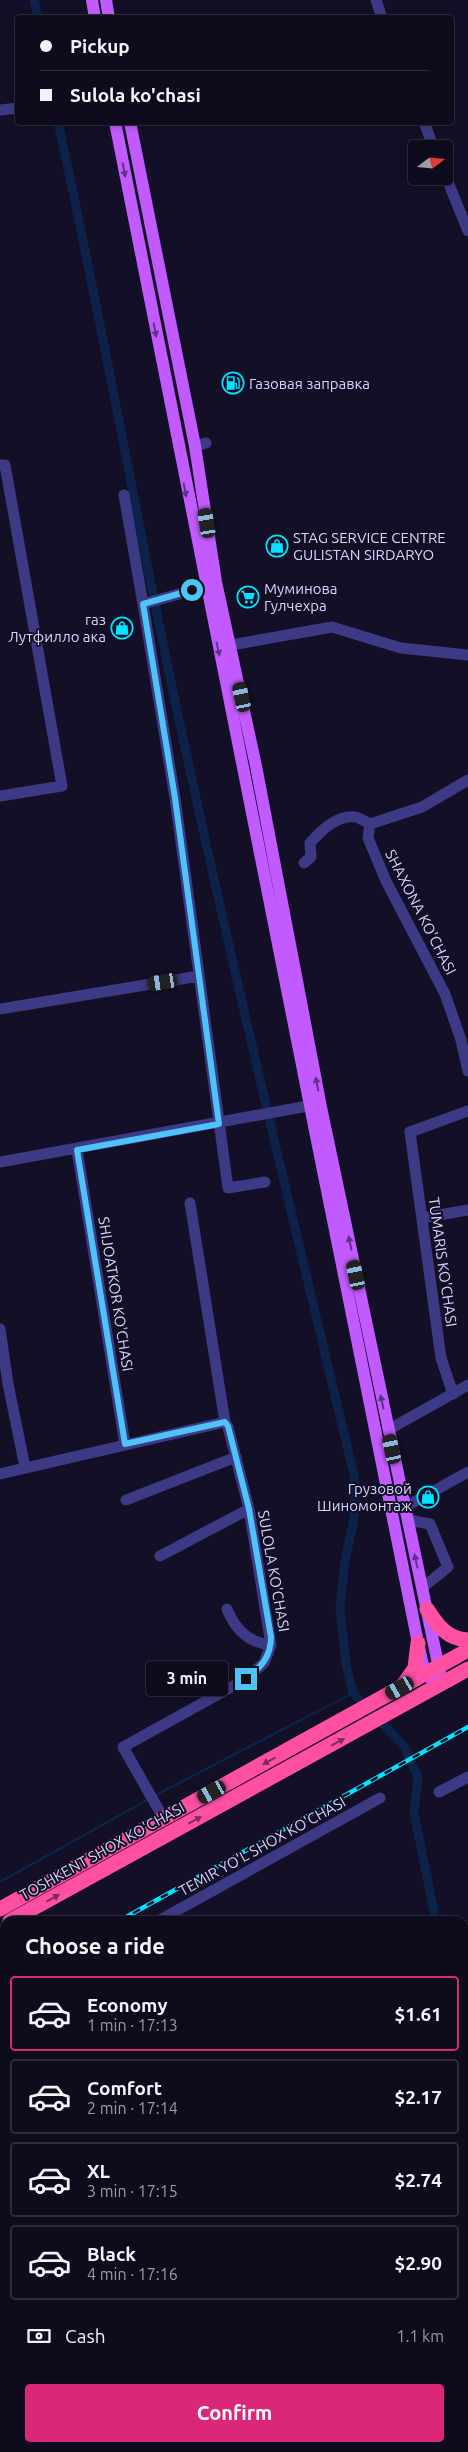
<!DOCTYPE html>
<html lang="en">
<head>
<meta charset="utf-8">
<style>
  :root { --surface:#0e0b1c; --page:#1c1929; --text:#f1f3f6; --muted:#9b9ba3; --line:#2e2b3b; --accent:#db2777 }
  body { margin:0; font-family:Ubuntu,sans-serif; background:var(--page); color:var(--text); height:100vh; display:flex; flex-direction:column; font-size:19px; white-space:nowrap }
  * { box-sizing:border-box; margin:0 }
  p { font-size:16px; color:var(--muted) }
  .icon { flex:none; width:28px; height:28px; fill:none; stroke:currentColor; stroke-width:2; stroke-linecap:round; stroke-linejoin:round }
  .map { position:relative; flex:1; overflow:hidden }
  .panel { position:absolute; left:0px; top:1916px; width:469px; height:536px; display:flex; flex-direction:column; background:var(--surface); border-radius:15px 15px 0 0; box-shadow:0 2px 8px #0003,0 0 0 1px var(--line) }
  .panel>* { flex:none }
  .top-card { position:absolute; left:15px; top:15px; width:439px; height:110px; border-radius:5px; box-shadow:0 2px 8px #0003,0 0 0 1px var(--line); display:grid; align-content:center; height:110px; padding:0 25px; background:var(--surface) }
  .needle { width:32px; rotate:74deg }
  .buttons { position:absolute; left:408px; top:140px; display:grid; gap:10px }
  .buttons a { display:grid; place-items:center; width:45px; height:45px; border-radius:5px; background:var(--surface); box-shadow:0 2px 8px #0003,0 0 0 1px var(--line); font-size:25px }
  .end { position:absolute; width:22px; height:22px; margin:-11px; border:6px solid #4fc3f7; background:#111; box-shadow:0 0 0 2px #111 }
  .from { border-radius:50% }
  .bubble { position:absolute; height:35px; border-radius:5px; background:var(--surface); box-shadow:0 2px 8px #0003,0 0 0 1px var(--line); font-size:16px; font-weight:600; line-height:35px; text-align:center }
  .car { position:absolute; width:15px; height:30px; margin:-15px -8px; border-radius:6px; box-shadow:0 0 4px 1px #0007; background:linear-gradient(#222 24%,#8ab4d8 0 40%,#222 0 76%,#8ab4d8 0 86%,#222 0) }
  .top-card b { display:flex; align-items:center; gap:18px; height:48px; font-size:19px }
  .top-card b+b { border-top:1px solid var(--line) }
  .top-card i { width:12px; height:12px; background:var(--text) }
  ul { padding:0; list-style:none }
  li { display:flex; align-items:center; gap:15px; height:75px; margin:0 10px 8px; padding:0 15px; border:2px solid var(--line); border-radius:5px }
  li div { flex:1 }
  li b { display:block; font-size:19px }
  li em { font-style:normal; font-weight:600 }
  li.selected { border-color:var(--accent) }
  li>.icon { width:45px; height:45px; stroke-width:1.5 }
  h2 { padding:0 25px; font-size:22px; line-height:60px }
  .pay { display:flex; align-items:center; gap:12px; height:55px; padding:0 25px; font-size:19px }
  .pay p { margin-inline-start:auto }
  .cta { display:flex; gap:10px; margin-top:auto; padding:10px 25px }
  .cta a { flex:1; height:58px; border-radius:5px; background:var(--accent); color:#fff; font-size:20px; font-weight:600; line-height:58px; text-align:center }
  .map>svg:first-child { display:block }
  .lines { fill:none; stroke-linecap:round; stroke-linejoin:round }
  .stream { stroke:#0c2248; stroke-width:2.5 }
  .canal { stroke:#0c2248; stroke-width:9 }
  .minor { stroke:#3d3a85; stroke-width:11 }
  .major { stroke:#c25bff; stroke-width:12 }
  .highway { stroke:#ff4fa3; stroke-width:15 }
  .rail-casing { stroke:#00e5ff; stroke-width:4.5 }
  .rail { stroke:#130f26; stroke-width:2.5; stroke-dasharray:8; stroke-linecap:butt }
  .oneway { fill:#623188 }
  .oneway2 { fill:#7d2c5e }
  .route { stroke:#4fc3f7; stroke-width:6 }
  .labels { text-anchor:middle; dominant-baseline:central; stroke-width:4; stroke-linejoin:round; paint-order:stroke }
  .poi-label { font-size:15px; fill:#d9d4ff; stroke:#130f26; text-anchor:start }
  .street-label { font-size:15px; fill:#d9d4ff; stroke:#130f26 }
</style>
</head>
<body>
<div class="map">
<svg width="468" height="2452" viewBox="0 0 468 2452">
  <rect width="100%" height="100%" fill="#130f26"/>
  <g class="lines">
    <!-- stream -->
    <path class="stream" d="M154,1796L353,1693
      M0,1882L149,1799"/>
    <!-- canal -->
    <path class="canal" d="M34,0L38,18
      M58,122C99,308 132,495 171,682C227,947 291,1211 354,1475L355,1496L353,1524L345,1560L340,1607L346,1665L353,1693L404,1746L418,1777L414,1813L436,1921
      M464,2058L468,2079"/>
    <!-- minor -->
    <path class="minor" d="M376,0L382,18
      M0,110L18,108
      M424,122L434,149
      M444,172L468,231
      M195,446L206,443
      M0,465H5L62,786L0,796
      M124,495L143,604
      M204,587L143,604L175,798L228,1188L265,1182
      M231,645L332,627L401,648L468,655
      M370,824L368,838L386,881L445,994L461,1040L468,1071
      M370,824L422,807L468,780
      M304,863L311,857L310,843C321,831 336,815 355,817C359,817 365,822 370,824
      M0,1009L199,976
      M77,1150L125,1444
      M0,1162L308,1106
      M422,1218L468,1210
      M0,1329L8,1384L25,1467
      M453,1394L441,1358L410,1132L468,1111
      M388,1430L468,1385
      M0,1474L225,1422
      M126,1500L236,1457
      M405,1507L468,1472
      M408,1520L430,1524L448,1567L422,1588
      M160,1556L249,1509
      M227,1609C235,1629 249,1643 271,1645
      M439,1792L468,1777
      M164,1819L123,1747L246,1679L264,1663L271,1645L249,1509L228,1427L225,1422L190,1203
      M158,1921L380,1798
      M0,2009L5,2006
      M0,2168L5,2165
      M0,2233L5,2255
      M0,2302L5,2301
      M0,2392L5,2391
      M409,2448L410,2452
      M162,2452L185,2448"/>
    <!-- major -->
    <path class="major" d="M92,0L95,18
      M106,0L109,18
      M115,122C212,630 317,1136 418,1643L425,1674L439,1685
      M130,122L195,446L216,582L256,766L321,1107L440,1673"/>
    <!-- highway -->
    <path class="highway" d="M427,1609C437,1625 447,1639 468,1640
      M403,1685L415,1668L418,1643
      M0,1909L468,1650
      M10,1921L468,1669"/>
    <!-- rail casing -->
    <g class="rail-casing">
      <path id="rail" d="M119,1921L468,1727
        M0,1992L5,1989"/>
    </g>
    <!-- rail -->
    <use href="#rail" class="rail"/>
  </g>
  <!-- one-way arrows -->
  <defs><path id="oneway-solid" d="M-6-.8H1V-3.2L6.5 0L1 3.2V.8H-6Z" transform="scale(1.25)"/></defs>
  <g class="oneway">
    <use href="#oneway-solid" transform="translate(124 170) rotate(79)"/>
    <use href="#oneway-solid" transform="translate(155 330) rotate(79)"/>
    <use href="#oneway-solid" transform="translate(185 490) rotate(79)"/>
    <use href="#oneway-solid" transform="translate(218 649) rotate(78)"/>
    <use href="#oneway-solid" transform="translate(317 1084) rotate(-101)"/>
    <use href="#oneway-solid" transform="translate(350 1243) rotate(-102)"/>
    <use href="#oneway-solid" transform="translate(382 1402) rotate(-102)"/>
    <use href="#oneway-solid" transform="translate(416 1561) rotate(-102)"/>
  </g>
  <g class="oneway2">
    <use href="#oneway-solid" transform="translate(338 1742) rotate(-28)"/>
    <use href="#oneway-solid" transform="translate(269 1761) rotate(151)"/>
    <use href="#oneway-solid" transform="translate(195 1820) rotate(-28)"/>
    <use href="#oneway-solid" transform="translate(53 1898) rotate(-29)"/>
  </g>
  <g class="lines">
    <!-- route -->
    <path class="route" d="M192,590L143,604L175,798L219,1124L77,1150L125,1444L225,1422L228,1426L249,1509L271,1637C271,1657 261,1667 246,1679"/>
  </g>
  <!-- icons -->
  <defs>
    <g id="fuel-ring" transform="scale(1.125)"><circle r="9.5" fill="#130f26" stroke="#00e5ff" stroke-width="1.5"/><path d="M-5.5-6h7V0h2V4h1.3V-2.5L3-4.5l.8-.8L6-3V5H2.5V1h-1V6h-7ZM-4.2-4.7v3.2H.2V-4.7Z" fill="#00e5ff"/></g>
    <g id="shop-ring" transform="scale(1.125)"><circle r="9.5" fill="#130f26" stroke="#00e5ff" stroke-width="1.5"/><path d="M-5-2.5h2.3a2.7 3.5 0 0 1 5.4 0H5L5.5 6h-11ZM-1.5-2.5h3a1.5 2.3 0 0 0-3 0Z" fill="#00e5ff"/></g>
    <g id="supermarket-ring" transform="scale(1.125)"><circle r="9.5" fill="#130f26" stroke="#00e5ff" stroke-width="1.5"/><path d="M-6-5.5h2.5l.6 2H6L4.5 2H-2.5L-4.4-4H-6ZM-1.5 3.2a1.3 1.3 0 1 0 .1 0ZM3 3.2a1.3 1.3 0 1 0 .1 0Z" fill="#00e5ff"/></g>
  </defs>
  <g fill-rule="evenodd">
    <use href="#fuel-ring" x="233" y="383"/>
    <use href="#shop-ring" x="277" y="546"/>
    <use href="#supermarket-ring" x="248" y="597"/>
    <use href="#shop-ring" x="122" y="628"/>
    <use href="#shop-ring" x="428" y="1497"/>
  </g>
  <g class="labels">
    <!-- poi labels -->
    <g class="poi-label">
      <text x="249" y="383">Газовая заправка</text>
      <text x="293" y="537">STAG SERVICE CENTRE<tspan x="293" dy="17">GULISTAN SIRDARYO</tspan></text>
      <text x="264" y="588">Муминова<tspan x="264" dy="17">Гулчехра</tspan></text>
      <text x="106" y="619" text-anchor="end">газ<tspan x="106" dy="17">Лутфилло ака</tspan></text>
      <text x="412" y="1488" text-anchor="end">Грузовой<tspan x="412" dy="17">Шиномонтаж</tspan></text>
    </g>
    <!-- street labels -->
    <g class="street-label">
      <text transform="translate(421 912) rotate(63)">SHAXONA KO'CHASI</text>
      <text transform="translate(443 1262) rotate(82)">TUMARIS KO'CHASI</text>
      <text transform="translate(116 1294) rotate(81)">SHIJOATKOR KO'CHASI</text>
      <text transform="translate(274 1571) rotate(80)">SULOLA KO'CHASI</text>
      <text transform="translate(262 1846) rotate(-29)">TEMIR YO'L SHOX KO'CHASI</text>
      <text transform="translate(102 1851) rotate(-29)">TOSHKENT SHOX KO'CHASI</text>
    </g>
  </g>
</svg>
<div class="buttons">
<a><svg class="needle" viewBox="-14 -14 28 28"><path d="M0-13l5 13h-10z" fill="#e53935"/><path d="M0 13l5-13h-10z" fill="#9b9ba3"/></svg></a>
</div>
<i class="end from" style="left:192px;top:590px"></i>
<i class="end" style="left:246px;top:1679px"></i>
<div class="bubble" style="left:146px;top:1661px;width:82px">3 min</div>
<i class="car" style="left:207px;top:523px;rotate:351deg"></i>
<i class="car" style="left:242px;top:697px;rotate:348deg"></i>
<i class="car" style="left:163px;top:982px;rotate:261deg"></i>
<i class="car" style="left:356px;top:1275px;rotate:348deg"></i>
<i class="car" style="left:392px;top:1449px;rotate:348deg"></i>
<i class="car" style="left:400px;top:1688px;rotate:240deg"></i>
<i class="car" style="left:212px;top:1792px;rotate:241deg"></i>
<div class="top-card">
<b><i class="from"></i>Pickup</b>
<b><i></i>Sulola ko'chasi</b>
</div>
<section class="panel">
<h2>Choose a ride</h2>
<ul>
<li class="selected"><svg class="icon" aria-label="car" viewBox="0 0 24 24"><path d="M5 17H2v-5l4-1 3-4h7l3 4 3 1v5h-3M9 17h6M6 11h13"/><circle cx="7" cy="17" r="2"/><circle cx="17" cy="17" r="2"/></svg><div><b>Economy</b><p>1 min · 17:13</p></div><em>$1.61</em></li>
<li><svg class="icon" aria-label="car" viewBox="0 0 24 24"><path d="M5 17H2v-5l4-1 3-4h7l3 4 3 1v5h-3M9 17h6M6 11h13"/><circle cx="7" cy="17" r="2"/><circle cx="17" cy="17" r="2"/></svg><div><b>Comfort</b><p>2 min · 17:14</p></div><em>$2.17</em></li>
<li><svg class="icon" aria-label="car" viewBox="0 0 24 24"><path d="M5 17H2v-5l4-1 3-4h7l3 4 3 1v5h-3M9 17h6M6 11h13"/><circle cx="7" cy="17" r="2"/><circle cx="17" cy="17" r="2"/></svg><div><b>XL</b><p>3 min · 17:15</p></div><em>$2.74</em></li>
<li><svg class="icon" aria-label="car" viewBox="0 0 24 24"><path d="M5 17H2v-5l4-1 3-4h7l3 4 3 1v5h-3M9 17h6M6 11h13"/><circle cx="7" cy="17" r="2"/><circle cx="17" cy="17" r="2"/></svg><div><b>Black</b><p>4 min · 17:16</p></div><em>$2.90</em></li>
</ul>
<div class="pay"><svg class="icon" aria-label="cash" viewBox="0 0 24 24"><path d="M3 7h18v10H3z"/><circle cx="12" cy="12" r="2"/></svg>Cash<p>1.1 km</p></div>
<div class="cta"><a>Confirm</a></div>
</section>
</div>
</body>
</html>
